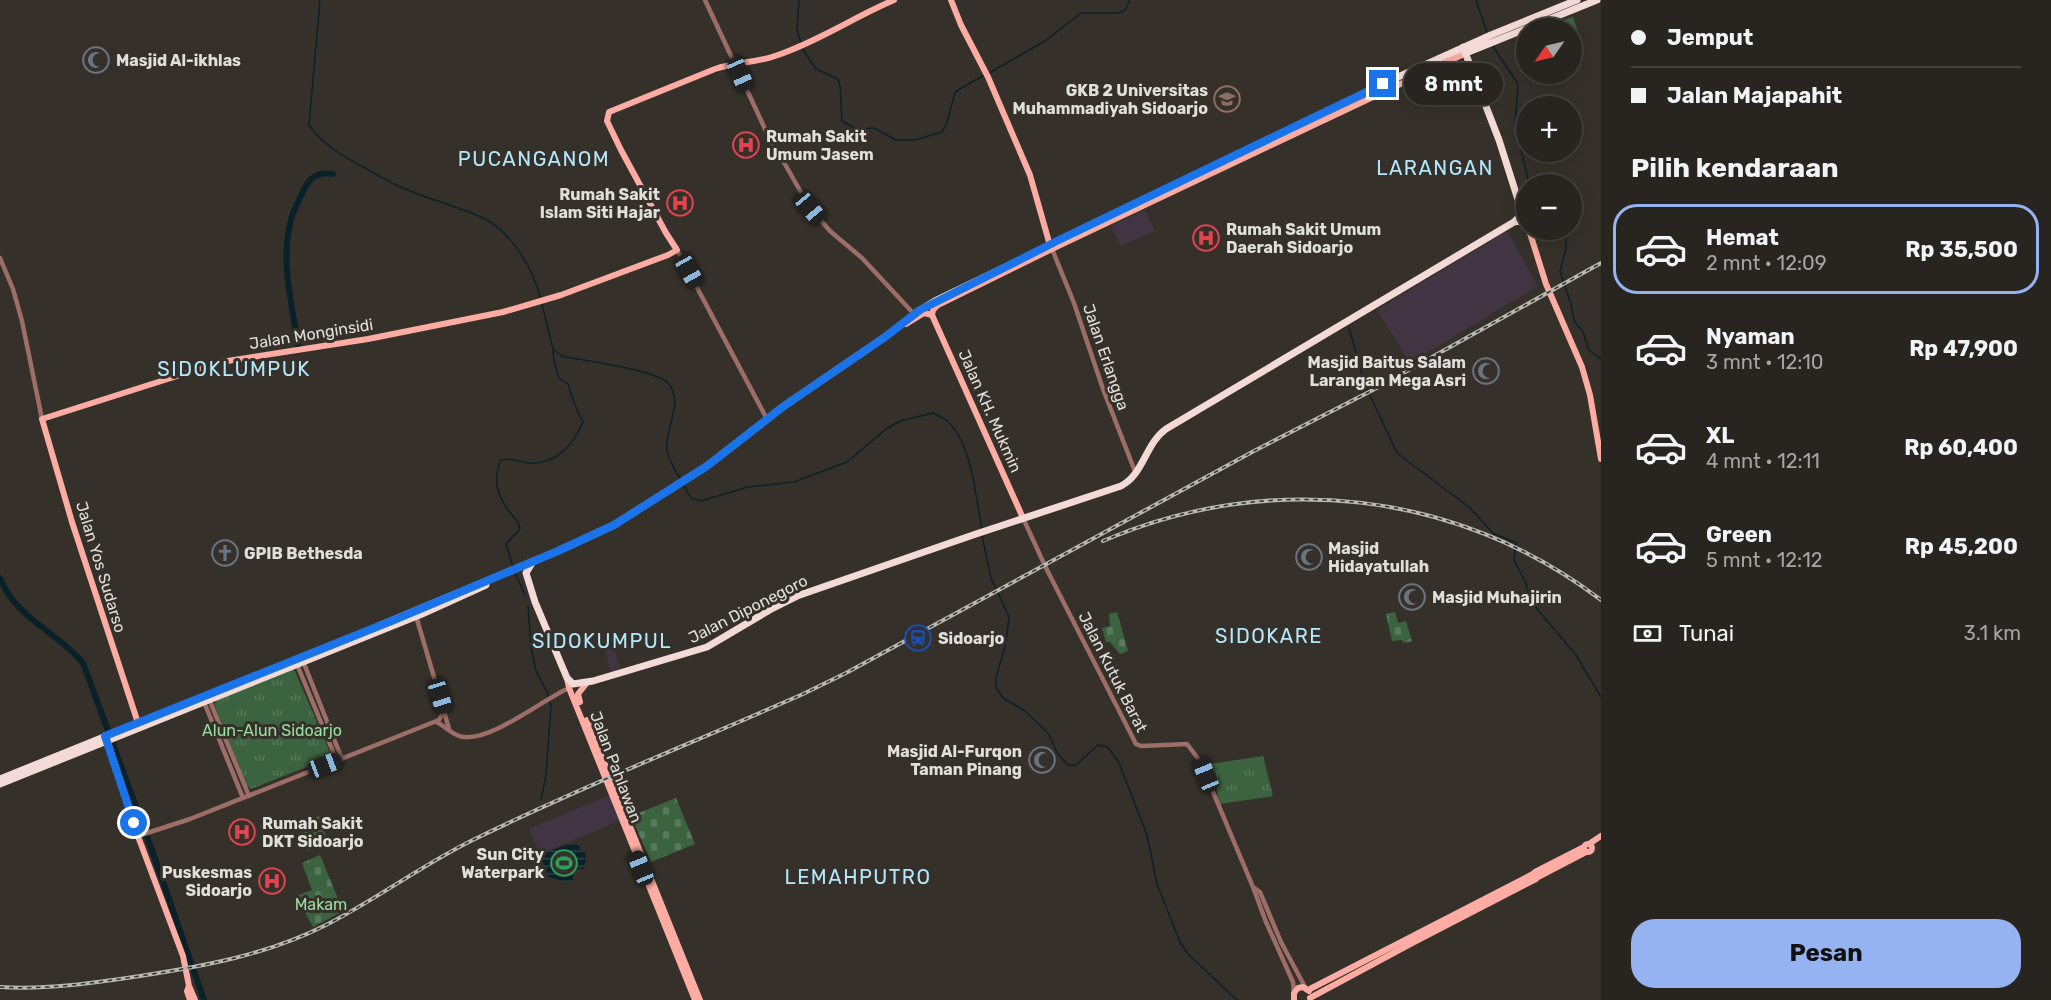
<!DOCTYPE html>
<html lang="id">
<head>
<meta charset="utf-8">
<style>
  :root { --surface:#282520; --page:#34312d; --text:#f1f3f6; --muted:#a5a5a5; --line:#44423e; --accent:#95b2f1 }
  body { margin:0; font-family:Rubik,sans-serif; background:var(--page); color:var(--text); height:100vh; display:flex; flex-direction:column; font-size:22px; white-space:nowrap }
  * { box-sizing:border-box; margin:0 }
  p { font-size:20px; color:var(--muted) }
  .icon { flex:none; width:33px; height:33px; fill:none; stroke:currentColor; stroke-width:2; stroke-linecap:round; stroke-linejoin:round }
  .map { position:relative; flex:1; overflow:hidden }
  .panel { display:flex; flex-direction:column; background:var(--surface); width:450px }
  .panel>* { flex:none }
  .hud { display:grid; align-content:center; height:132px; padding:0 30px; background:var(--surface) }
  .needle { width:39px; rotate:236deg }
  .tools { position:absolute; left:1516px; top:18px; display:grid; gap:12px }
  .tools a { display:grid; place-items:center; width:66px; height:66px; border-radius:50%; background:var(--surface); box-shadow:0 3px 15px #0003,0 0 0 2px var(--line); font-size:30px }
  .end { position:absolute; width:27px; height:27px; margin:-14px; border:8px solid #1a73e8; background:#fff; box-shadow:0 0 0 3px #fff }
  .from { border-radius:50% }
  .bubble { position:absolute; height:42px; border-radius:21px; background:var(--surface); box-shadow:0 3px 15px #0003,0 0 0 2px var(--line); font-size:20px; font-weight:700; line-height:42px; text-align:center }
  .car { position:absolute; width:18px; height:36px; margin:-18px -9px; border-radius:8px; box-shadow:0 0 4px 2px #0007; background:linear-gradient(#222 24%,#8ab4d8 0 40%,#222 0 76%,#8ab4d8 0 86%,#222 0) }
  .hud b { display:flex; align-items:center; gap:21px; height:57px; font-size:22px }
  .hud b+b { border-top:2px solid var(--line) }
  .hud i { width:15px; height:15px; background:var(--text) }
  ul { padding:0; list-style:none }
  li { display:flex; align-items:center; gap:18px; height:90px; margin:0 12px 9px; padding:0 18px; border:3px solid transparent; border-radius:24px }
  li div { flex:1 }
  li b { display:block; font-size:22px }
  li em { font-style:normal; font-weight:700 }
  li.active { border-color:var(--accent) }
  li>.icon { width:54px; height:54px; stroke-width:1.5 }
  h2 { padding:0 30px; font-size:27px; line-height:72px }
  .pay { display:flex; align-items:center; gap:15px; height:66px; padding:0 30px; font-size:22px }
  .pay p { margin-inline-start:auto }
  .cta { display:flex; gap:12px; margin-top:auto; padding:12px 30px }
  .cta a { flex:1; height:69px; border-radius:24px; background:var(--accent); color:#111; font-size:24px; font-weight:700; line-height:69px; text-align:center }
  main { display:flex; flex:1; min-height:0 }
  .map>svg:first-child { display:block }
  .commercial { fill:#413543 }
  .cemetery { fill:url(#cemetery-stones) }
  .park { fill:url(#park-tufts) }
  .water { fill:url(#water-rules) }
  .lines { fill:none; stroke-linecap:round; stroke-linejoin:round }
  .stream { stroke:#0b2129; stroke-width:1.5 }
  .river { stroke:#0b2129; stroke-width:6 }
  .minor { stroke:#9d6d67; stroke-width:4.5 }
  .major { stroke:#fcaca2; stroke-width:6 }
  .highway { stroke:#f3dad7; stroke-width:7 }
  .rail-casing { stroke:#b9b7b2; stroke-width:4 }
  .rail { stroke:#35312a; stroke-width:1.5; stroke-dasharray:4.5; stroke-linecap:butt }
  .route { stroke:#1a73e8; stroke-width:8 }
  .labels { text-anchor:middle; dominant-baseline:central; stroke-width:6; stroke-linejoin:round; paint-order:stroke }
  .poi-label { font-size:16px; font-weight:bold; fill:#e1dfda; stroke:#35312a; text-anchor:start }
  .street-label { font-size:16px; fill:#e1dfda; stroke:#35312a }
  .park-label { font-size:16px; fill:#9bdea0; stroke:#35312a }
  .quarter-label { font-size:20px; letter-spacing:1.5px; fill:#b3e7fc; stroke:#35312a }
</style>
</head>
<body>
<main>
<div class="map">
<svg width="1601" height="1000" viewBox="0 0 1601 1000">
  <defs>
    <pattern id="cemetery-stones" width="16" height="16" patternUnits="userSpaceOnUse" patternTransform="scale(1.5)"><rect width="16" height="16" fill="#3c633f"/><path d="M2 7V4a2 2 0 0 1 4 0v3zM10 15v-3a2 2 0 0 1 4 0v3z" fill="#58795a"/></pattern>
    <pattern id="park-tufts" width="24" height="20" patternUnits="userSpaceOnUse" patternTransform="scale(1.5)"><rect width="24" height="20" fill="#3c633f"/><path d="M3 7l-1-3M5 7V3M7 7l1-3M15 17l-1-3M17 17v-4M19 17l1-3" fill="none" stroke="#58795a"/></pattern>
    <pattern id="water-rules" width="6" height="5" patternUnits="userSpaceOnUse" patternTransform="scale(1.5)"><rect width="6" height="5" fill="#0b2129"/><path d="M0 2.5h6" fill="none" stroke="#2e4147"/></pattern>
  </defs>
  <rect width="100%" height="100%" fill="#35312a"/>
  <!-- commercial -->
  <path class="commercial" d="M1145,210L1155,231L1121,246L1111,226Z
    M1507,231L1538,286L1410,363L1377,310Z
    M613,644L620,669L611,672L604,646Z
    M610,795L621,820L540,854L529,829Z"/>
  <!-- cemetery -->
  <path class="cemetery" d="M1573,17L1584,49L1572,52V28H1538Z
    M1117,612L1128,651L1120,654L1110,642H1106L1102,628L1110,626L1109,614Z
    M1395,612L1398,623L1406,621L1412,641L1405,643L1401,640L1392,641L1386,614Z
    M676,798L695,844L651,862L631,816Z
    M319,816L328,841L307,851L298,823Z
    M320,855L343,911L313,927L296,896L312,890L302,863Z"/>
  <!-- park -->
  <path class="park" d="M294,669L332,757L251,789L246,785L214,704L217,700Z
    M1263,756L1273,796L1220,804L1210,764Z"/>
  <!-- water -->
  <path class="water" d="M572,843L580,846L579,849C590,852 586,862 583,870L579,868L573,872V880L566,882L548,877L540,854Z"/>
  <g class="lines">
    <!-- stream -->
    <path class="stream" d="M320,0L309,125C323,145 341,155 363,167C376,174 389,182 403,188C429,200 459,206 485,219C513,234 534,270 541,300
      M799,0L797,29L801,44
      M1476,0L1488,35
      M1492,45L1518,84L1515,125L1528,179L1534,184
      M802,48L816,69L838,79L840,86L842,121L856,129L874,128L896,140H915L942,132L947,123L955,92L984,75
      M989,73L1045,41L1081,13H1119L1125,10L1130,0
      M1562,230L1566,235V249L1560,271L1571,304L1574,321L1583,332L1589,350L1601,359
      M542,304L553,349L562,356C585,361 654,369 669,384C674,390 676,403 674,410C666,448 660,445 681,480
      M1349,328L1365,385L1397,453L1469,507L1493,533L1516,543L1514,560L1525,581L1531,600L1537,609L1576,655L1601,697
      M683,484L691,498L701,501L748,487L794,482L847,462L886,429L900,421L933,413C937,415 942,417 946,420C972,442 976,498 982,530
      M982,535L991,578L1009,617L1006,643L996,677V687L1003,698L1025,711L1048,733L1058,754L1068,765H1076L1098,745L1108,747L1119,763L1147,835L1157,884L1180,942L1188,954L1237,1000
      M513,567L506,544L520,529C519,520 513,517 508,510C496,494 493,478 501,460C511,457 519,462 529,463C555,465 574,445 583,422L574,403L568,384L559,378L554,361L553,351
      M514,571L525,595
      M528,606L531,647L536,671L547,692L551,706L546,775L541,800"/>
    <!-- river -->
    <path class="river" d="M298,345C292,304 280,261 291,220C293,211 298,202 302,194C308,179 316,171 333,174
      M0,578C15,617 58,633 83,663L152,850L204,1000"/>
    <!-- minor -->
    <path class="minor" d="M705,0L766,131L810,208L830,231L862,258L914,314
      M1052,249L1074,303L1103,389L1136,474
      M677,250L767,419
      M0,258L13,289L22,321L42,419
      M1023,518L1046,568L1136,744L1141,746L1187,744L1200,761L1253,887L1266,922L1293,982L1294,993
      M303,661L342,759
      M296,662L337,761
      M209,699L249,796
      M204,702L243,798
      M444,711L449,729
      M436,722C446,726 452,736 464,737C493,740 542,700 569,688
      M138,836L190,819L439,720L444,711L416,616
      M1253,887L1260,892L1281,942L1305,987"/>
    <!-- major -->
    <path class="major" d="M951,0L961,25L988,77L1030,175L1051,249
      M1529,230L1546,284L1582,367L1590,395L1601,459
      M932,315L933,310L938,305L1056,247L1466,53
      M932,315L1023,518
      M906,324L924,313L932,315
      M567,678L569,688L695,1000
      M580,702L578,694L586,684
      M587,720L700,1000
      M138,723L72,522L42,419L221,362L368,339L503,312L561,295L668,255L677,250L666,233L621,150L607,121L609,112L715,69C735,62 755,63 775,56C817,42 854,17 894,0
      M106,736L139,839L183,956L189,986L187,991L190,1000
      M1584 848a4 4 0 1 1 8 0a4 4 0 1 1-8 0Z
      M1589,844L1601,836
      M1535,872L1584,847
      M1538,877L1586,852
      M189,986L195,1000
      M1308,990L1531,875
      M1310,998L1414,942L1536,879L1538,876L1535,872L1530,876L1533,880
      M1294,1000V993L1298,988L1303,987L1309,991"/>
    <!-- highway -->
    <path class="highway" d="M1463,47L1499,140L1521,209L1519,217L1514,222
      M1466,53L1597,0
      M532,563L526,573L535,602L567,678L573,684L593,681L707,647L773,608L797,596L973,535L1121,486C1144,474 1145,444 1166,429L1514,222L1519,221L1527,225
      M0,779L369,630L558,551L614,525L707,466L784,406L885,337L920,310L935,301L1398,77L1491,35L1577,0
      M0,784L422,614L486,585"/>
    <!-- rail casing -->
    <g class="rail-casing">
      <path id="rail" d="M1103,541C1268,470 1457,490 1601,600
        M0,987C47,990 93,983 140,976C204,966 267,955 326,925C379,898 426,862 479,837C585,785 695,742 803,694L846,673L1254,451L1371,391L1601,263"/>
    </g>
    <!-- rail -->
    <use href="#rail" class="rail"/>
  </g>
  <g class="lines">
    <!-- route -->
    <path class="route" d="M134,823L105,736L394,620L558,551L614,525L707,466L784,406L885,337L920,310L1059,240L1383,84"/>
  </g>
  <!-- icons -->
  <defs>
    <g id="mosque-ring" transform="scale(1.35)"><circle r="9.5" fill="#35312a" stroke="#6b7280" stroke-width="1.5"/><path d="M3.5-4.9A6 6 0 1 0 3.5 4.9A5 5 0 1 1 3.5-4.9Z" fill="#6b7280"/></g>
    <g id="university-ring" transform="scale(1.35)"><circle r="9.5" fill="#35312a" stroke="#8d6e63" stroke-width="1.5"/><path d="M0-5L7-2L0 1L-7-2ZM-4 1L0 2.5L4 1V4Q0 6-4 4Z" fill="#8d6e63"/></g>
    <g id="hospital-ring" transform="scale(1.35)"><circle r="9.5" fill="#35312a" stroke="#e0444e" stroke-width="1.5"/><path d="M-5-5h3v3.5h4V-5h3V5h-3V1.5h-4V5h-3Z" fill="#e0444e"/></g>
    <g id="church-ring" transform="scale(1.35)"><circle r="9.5" fill="#35312a" stroke="#6b7280" stroke-width="1.5"/><path d="M-1.2-6h2.4v3.5h3.3v2.4h-3.3V6h-2.4V-.1h-3.3v-2.4h3.3Z" fill="#6b7280"/></g>
    <g id="station-ring" transform="scale(1.35)"><circle r="9.5" fill="#35312a" stroke="#1a4fb4" stroke-width="1.5"/><path d="M-3-6H3Q5-6 5-4V2Q5 4 3 4L4.5 6H3L1.5 4h-3L-3 6H-4.5L-3 4Q-5 4-5 2V-4Q-5-6-3-6ZM-3.5-4v3h7v-3ZM-3.5 1v1.5H-2V1ZM2 1v1.5H3.5V1Z" fill="#1a4fb4"/></g>
    <g id="stadium-ring" transform="scale(1.35)"><circle r="9.5" fill="#35312a" stroke="#2e9e5b" stroke-width="1.5"/><path d="M0-5a6.5 5 0 1 0 0 10a6.5 5 0 1 0 0-10ZM-3.5-1.8h7v3.6h-7Z" fill="#2e9e5b"/></g>
  </defs>
  <g fill-rule="evenodd">
    <use href="#mosque-ring" x="96" y="60"/>
    <use href="#university-ring" x="1227" y="99"/>
    <use href="#hospital-ring" x="746" y="145"/>
    <use href="#hospital-ring" x="680" y="203"/>
    <use href="#hospital-ring" x="1206" y="238"/>
    <use href="#mosque-ring" x="1486" y="371"/>
    <use href="#church-ring" x="225" y="553"/>
    <use href="#mosque-ring" x="1309" y="557"/>
    <use href="#mosque-ring" x="1412" y="597"/>
    <use href="#station-ring" x="918" y="638"/>
    <use href="#mosque-ring" x="1042" y="760"/>
    <use href="#hospital-ring" x="242" y="832"/>
    <use href="#stadium-ring" x="564" y="863"/>
    <use href="#hospital-ring" x="272" y="881"/>
  </g>
  <g class="labels">
    <!-- poi labels -->
    <g class="poi-label">
      <text x="116" y="60">Masjid Al-ikhlas</text>
      <text x="1208" y="90" text-anchor="end">GKB 2 Universitas<tspan x="1208" dy="18">Muhammadiyah Sidoarjo</tspan></text>
      <text x="766" y="136">Rumah Sakit<tspan x="766" dy="18">Umum Jasem</tspan></text>
      <text x="660" y="194" text-anchor="end">Rumah Sakit<tspan x="660" dy="18">Islam Siti Hajar</tspan></text>
      <text x="1226" y="229">Rumah Sakit Umum<tspan x="1226" dy="18">Daerah Sidoarjo</tspan></text>
      <text x="1466" y="362" text-anchor="end">Masjid Baitus Salam<tspan x="1466" dy="18">Larangan Mega Asri</tspan></text>
      <text x="1328" y="548">Masjid<tspan x="1328" dy="18">Hidayatullah</tspan></text>
      <text x="244" y="553">GPIB Bethesda</text>
      <text x="1432" y="597">Masjid Muhajirin</text>
      <text x="938" y="638">Sidoarjo</text>
      <text x="1022" y="751" text-anchor="end">Masjid Al-Furqon<tspan x="1022" dy="18">Taman Pinang</tspan></text>
      <text x="262" y="823">Rumah Sakit<tspan x="262" dy="18">DKT Sidoarjo</tspan></text>
      <text x="544" y="854" text-anchor="end">Sun City<tspan x="544" dy="18">Waterpark</tspan></text>
      <text x="252" y="872" text-anchor="end">Puskesmas<tspan x="252" dy="18">Sidoarjo</tspan></text>
    </g>
    <!-- street labels -->
    <g class="street-label">
      <text transform="translate(311 334) rotate(-9)">Jalan Monginsidi</text>
      <text transform="translate(1106 357) rotate(71)">Jalan Erlangga</text>
      <text transform="translate(990 411) rotate(66)">Jalan KH. Mukmin</text>
      <text transform="translate(101 567) rotate(73)">Jalan Yos Sudarso</text>
      <text transform="translate(748 609) rotate(-27)">Jalan Diponegoro</text>
      <text transform="translate(1113 672) rotate(63)">Jalan Kutuk Barat</text>
      <text transform="translate(616 767) rotate(69)">Jalan Pahlawan</text>
    </g>
    <!-- park labels -->
    <g class="park-label">
      <text x="272" y="730">Alun-Alun Sidoarjo</text>
      <text x="321" y="904">Makam</text>
    </g>
    <!-- quarter labels -->
    <g class="quarter-label">
      <text x="534" y="159">PUCANGANOM</text>
      <text x="1435" y="168">LARANGAN</text>
      <text x="234" y="369">SIDOKLUMPUK</text>
      <text x="1269" y="636">SIDOKARE</text>
      <text x="602" y="641">SIDOKUMPUL</text>
      <text x="858" y="877">LEMAHPUTRO</text>
    </g>
  </g>
</svg>
<div class="tools">
<a><svg class="needle" viewBox="-14 -14 28 28"><path d="M0-13l5 13h-10z" fill="#e53935"/><path d="M0 13l5-13h-10z" fill="#a5a5a5"/></svg></a>
<a>+</a>
<a>−</a>
</div>
<i class="end from" style="left:134px;top:823px"></i>
<i class="end" style="left:1383px;top:84px"></i>
<div class="bubble" style="left:1404px;top:63px;width:99px">8 mnt</div>
<i class="car" style="left:740px;top:74px;rotate:156deg"></i>
<i class="car" style="left:810px;top:208px;rotate:140deg"></i>
<i class="car" style="left:689px;top:271px;rotate:151deg"></i>
<i class="car" style="left:440px;top:696px;rotate:163deg"></i>
<i class="car" style="left:325px;top:765px;rotate:69deg"></i>
<i class="car" style="left:1206px;top:775px;rotate:338deg"></i>
<i class="car" style="left:641px;top:868px;rotate:338deg"></i>
</div>
<section class="panel">
<div class="hud">
<b><i class="from"></i>Jemput</b>
<b><i></i>Jalan Majapahit</b>
</div>
<h2>Pilih kendaraan</h2>
<ul>
<li class="active"><svg class="icon" aria-label="car" viewBox="0 0 24 24"><path d="M5 17H2v-5l4-1 3-4h7l3 4 3 1v5h-3M9 17h6M6 11h13"/><circle cx="7" cy="17" r="2"/><circle cx="17" cy="17" r="2"/></svg><div><b>Hemat</b><p>2 mnt · 12:09</p></div><em>Rp 35,500</em></li>
<li><svg class="icon" aria-label="car" viewBox="0 0 24 24"><path d="M5 17H2v-5l4-1 3-4h7l3 4 3 1v5h-3M9 17h6M6 11h13"/><circle cx="7" cy="17" r="2"/><circle cx="17" cy="17" r="2"/></svg><div><b>Nyaman</b><p>3 mnt · 12:10</p></div><em>Rp 47,900</em></li>
<li><svg class="icon" aria-label="car" viewBox="0 0 24 24"><path d="M5 17H2v-5l4-1 3-4h7l3 4 3 1v5h-3M9 17h6M6 11h13"/><circle cx="7" cy="17" r="2"/><circle cx="17" cy="17" r="2"/></svg><div><b>XL</b><p>4 mnt · 12:11</p></div><em>Rp 60,400</em></li>
<li><svg class="icon" aria-label="car" viewBox="0 0 24 24"><path d="M5 17H2v-5l4-1 3-4h7l3 4 3 1v5h-3M9 17h6M6 11h13"/><circle cx="7" cy="17" r="2"/><circle cx="17" cy="17" r="2"/></svg><div><b>Green</b><p>5 mnt · 12:12</p></div><em>Rp 45,200</em></li>
</ul>
<div class="pay"><svg class="icon" aria-label="cash" viewBox="0 0 24 24"><path d="M3 7h18v10H3z"/><circle cx="12" cy="12" r="2"/></svg>Tunai<p>3.1 km</p></div>
<div class="cta"><a>Pesan</a></div>
</section>
</main>
</body>
</html>
